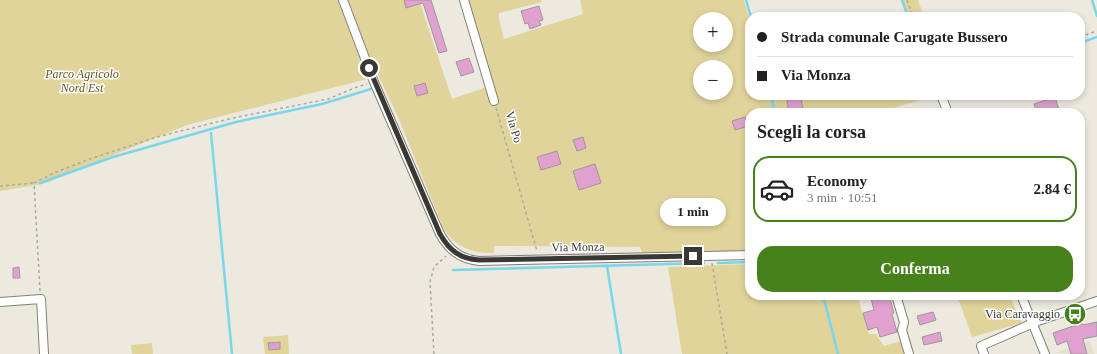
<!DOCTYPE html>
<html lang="it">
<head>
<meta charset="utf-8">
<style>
  :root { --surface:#fff; --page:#f6f6f6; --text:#202124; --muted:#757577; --line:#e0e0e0; --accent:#46811c }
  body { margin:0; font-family:"Times New Roman",serif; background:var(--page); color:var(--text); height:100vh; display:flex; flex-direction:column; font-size:15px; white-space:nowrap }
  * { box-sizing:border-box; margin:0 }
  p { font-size:13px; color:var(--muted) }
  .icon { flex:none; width:22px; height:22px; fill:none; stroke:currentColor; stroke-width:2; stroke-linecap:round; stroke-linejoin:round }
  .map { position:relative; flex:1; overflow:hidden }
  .panel { position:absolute; left:745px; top:108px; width:340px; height:192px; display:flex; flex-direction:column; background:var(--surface); border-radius:16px; box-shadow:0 2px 6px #0003 }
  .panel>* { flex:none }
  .top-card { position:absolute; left:745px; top:12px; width:340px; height:88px; border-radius:16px; box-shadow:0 2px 6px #0003; display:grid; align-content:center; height:88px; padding:0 12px; background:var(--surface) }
  .controls { position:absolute; left:693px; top:12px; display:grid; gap:8px }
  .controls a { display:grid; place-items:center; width:40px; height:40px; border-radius:50%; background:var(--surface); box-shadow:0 2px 6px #0003; font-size:20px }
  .end { position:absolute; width:18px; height:18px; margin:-9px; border:5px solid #393834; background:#fff; box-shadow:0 0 0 2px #fff }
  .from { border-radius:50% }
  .bubble { position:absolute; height:28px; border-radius:14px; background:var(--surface); box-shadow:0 2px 6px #0003; font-size:13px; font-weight:700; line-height:28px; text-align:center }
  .top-card b { display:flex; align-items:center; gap:14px; height:38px; font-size:15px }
  .top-card b+b { border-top:1px solid var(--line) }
  .top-card i { width:10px; height:10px; background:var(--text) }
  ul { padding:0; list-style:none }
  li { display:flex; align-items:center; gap:12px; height:66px; margin:0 8px 6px; padding:0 4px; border:2px solid transparent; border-radius:16px }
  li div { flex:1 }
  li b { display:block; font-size:15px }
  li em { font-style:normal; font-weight:700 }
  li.selected { border-color:var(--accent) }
  li>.icon { width:36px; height:36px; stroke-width:1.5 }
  h2 { padding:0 12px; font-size:18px; line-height:48px }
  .button { display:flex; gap:8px; margin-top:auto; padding:8px 12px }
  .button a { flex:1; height:46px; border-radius:16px; background:var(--accent); color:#fff; font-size:16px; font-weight:700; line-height:46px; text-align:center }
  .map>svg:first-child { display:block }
  .built { fill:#e4e0cd }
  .green { fill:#e1d49b; fill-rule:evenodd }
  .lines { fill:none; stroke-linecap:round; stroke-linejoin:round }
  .stream { stroke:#79d6ed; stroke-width:2.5 }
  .building { fill:#e0a1ce; stroke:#a0969d }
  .minor-casing { stroke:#828076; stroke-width:10 }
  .path { stroke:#abaaa1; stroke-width:1.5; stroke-dasharray:3 3; stroke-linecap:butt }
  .minor { stroke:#fff; stroke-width:8 }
  .route { stroke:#393834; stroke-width:5 }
  .labels { text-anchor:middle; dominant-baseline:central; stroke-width:3; stroke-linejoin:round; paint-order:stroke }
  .park-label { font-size:12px; font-style:italic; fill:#61561f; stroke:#fff }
  .street-label { font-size:12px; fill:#393834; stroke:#fff }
  .poi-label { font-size:12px; fill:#393834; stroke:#fff; text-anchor:end }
</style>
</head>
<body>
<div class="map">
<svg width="1097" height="354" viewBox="0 0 1097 354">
  <rect width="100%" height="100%" fill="#eceade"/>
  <!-- built -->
  <path class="built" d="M1090,341L1094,354L1054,353Z"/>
  <!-- green -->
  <path class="green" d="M0,0H419L452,99L490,86L464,0H541L542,2L499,13V19L504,39L583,14L580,0H744L750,20V95H937L893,108L894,113H750V258L643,256L640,247L494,246V253C474,254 456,247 444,230L398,117L378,75L367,79L187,125L43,184L0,191ZM700,19H726V45H700ZM700,67H726V93H700Z
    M901,0H918L924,17H907Z
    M750,264V295H857L869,334H876L884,346L900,341L904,354H682L668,267Z
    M957,295H1009L1022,323L972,337Z
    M288,335L289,354H265L263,337Z
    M152,343L153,354H132L131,345Z"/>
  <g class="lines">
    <!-- stream -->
    <path class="stream" d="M746,0L751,17
      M902,0L908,17
      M1092,0L1097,16
      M1080,43L1097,37
      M771,95L775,113
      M211,133L232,354
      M40,183L113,157L236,122L322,104L371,89
      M718,263L750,262
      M607,266L621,354
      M453,270L704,263
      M823,295L838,354"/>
  </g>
  <!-- building -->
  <path class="building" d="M404,0H431L447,51L439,53L423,3L406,8Z
    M539,6L543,20L539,21L541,25L530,29L528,23L525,24L521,11Z
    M469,58L474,72L461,76L456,62Z
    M425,83L428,93L417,96L414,86Z
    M786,95H800L804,113H789Z
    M1055,97L1060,113H1037L1034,104Z
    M745,117L748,126L735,130L732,121Z
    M583,137L586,148L577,151L573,140Z
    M557,151L561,164L541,170L537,157Z
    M595,164L601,183L579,190L573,171Z
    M19,267L20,278H13V268Z
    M870,295H889L894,313L892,314L897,332L880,337L877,327L868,330L863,313L874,310Z
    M933,312L936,320L920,325L917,316Z
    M1097,322V336L1083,339L1087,354H1071L1067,341L1057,345L1053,333L1082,323L1083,325Z
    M940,332L942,341L924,345L922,337Z
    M280,342V349L269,350L268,343Z"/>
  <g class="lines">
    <!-- minor casing -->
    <g class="minor-casing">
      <path id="minor" d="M343,0L374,82L440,234C449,250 460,259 479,261L750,255
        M464,0L494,101
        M941,95L948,113
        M896,295L904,322L902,330L909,354
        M1021,295L1045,354
        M0,302L41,299L44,354
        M984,354L981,346L1038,321L1097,301"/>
    </g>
    <!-- path -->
    <path class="path" d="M907,0L913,17
      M1080,37L1097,31
      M496,108L537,251
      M0,186L34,183
      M712,263L727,354
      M40,291L34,183L54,173L87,160L157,137L233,118L328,99L357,87L367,84
      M434,354L430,282L434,267L446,256"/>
    <!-- minor -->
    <use href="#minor" class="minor"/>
  </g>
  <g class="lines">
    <!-- route -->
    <path class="route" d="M369,68L440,234C449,250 460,259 479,260L693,256"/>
  </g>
  <!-- icons -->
  <defs>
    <g id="bus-disc" transform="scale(1.15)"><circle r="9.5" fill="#46811c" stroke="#fff"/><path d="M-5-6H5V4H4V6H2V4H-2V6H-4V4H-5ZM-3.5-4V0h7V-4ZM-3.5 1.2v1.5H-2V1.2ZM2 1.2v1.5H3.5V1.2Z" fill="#fff"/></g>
  </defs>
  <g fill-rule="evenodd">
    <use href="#bus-disc" x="1075" y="314"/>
  </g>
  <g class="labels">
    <!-- park labels -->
    <g class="park-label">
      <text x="82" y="74">Parco Agricolo<tspan x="82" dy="14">Nord Est</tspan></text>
    </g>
    <!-- street labels -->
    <g class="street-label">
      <text transform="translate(514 127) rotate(74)">Via Po</text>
      <text transform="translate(578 247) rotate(-1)">Via Monza</text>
    </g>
    <!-- poi labels -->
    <g class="poi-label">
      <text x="1060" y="314">Via Caravaggio</text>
    </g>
  </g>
</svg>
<div class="controls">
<a>+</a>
<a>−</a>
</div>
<i class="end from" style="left:369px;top:68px"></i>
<i class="end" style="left:693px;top:256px"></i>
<div class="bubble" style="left:660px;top:198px;width:66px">1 min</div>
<div class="top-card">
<b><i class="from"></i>Strada comunale Carugate Bussero</b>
<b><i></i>Via Monza</b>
</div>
<section class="panel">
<h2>Scegli la corsa</h2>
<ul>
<li class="selected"><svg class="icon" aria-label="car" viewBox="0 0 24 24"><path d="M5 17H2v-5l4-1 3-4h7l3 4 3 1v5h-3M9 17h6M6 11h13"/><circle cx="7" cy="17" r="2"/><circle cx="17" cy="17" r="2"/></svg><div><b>Economy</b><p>3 min · 10:51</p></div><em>2.84 €</em></li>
</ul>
<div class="button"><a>Conferma</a></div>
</section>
</div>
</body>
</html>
